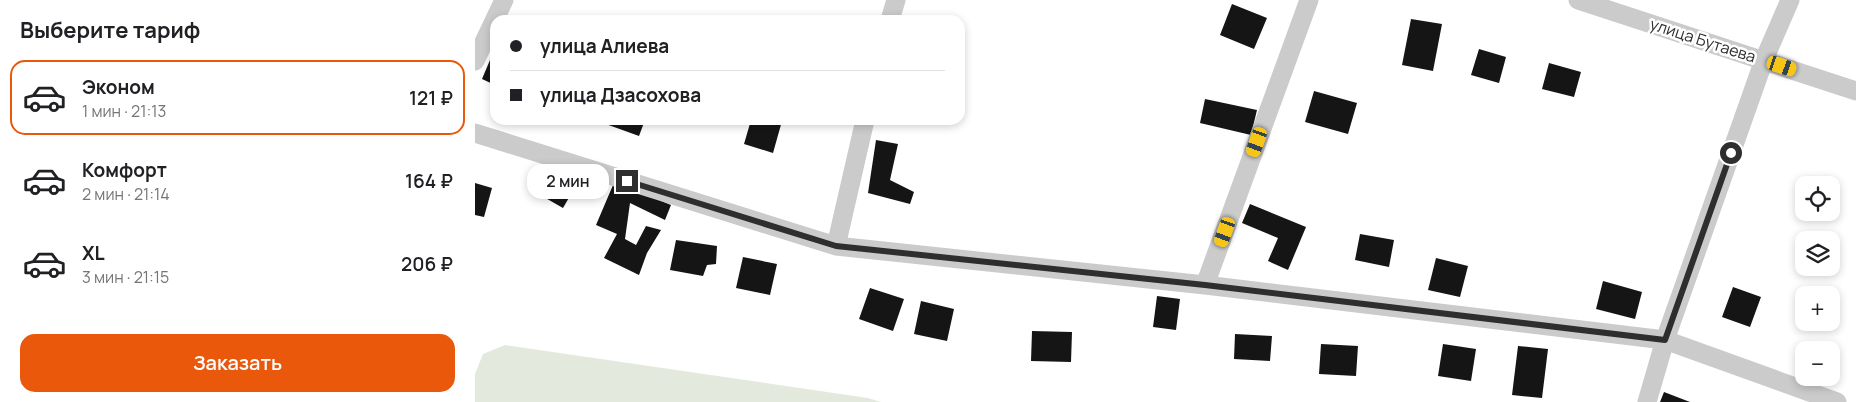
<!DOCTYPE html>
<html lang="ru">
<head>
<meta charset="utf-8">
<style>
  :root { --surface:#fff; --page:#f6f6f6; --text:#202124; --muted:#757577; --line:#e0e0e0; --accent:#ea580c }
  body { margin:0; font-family:Manrope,sans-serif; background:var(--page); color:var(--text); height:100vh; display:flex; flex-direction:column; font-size:19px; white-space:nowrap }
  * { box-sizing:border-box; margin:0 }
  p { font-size:16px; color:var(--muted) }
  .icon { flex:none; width:28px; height:28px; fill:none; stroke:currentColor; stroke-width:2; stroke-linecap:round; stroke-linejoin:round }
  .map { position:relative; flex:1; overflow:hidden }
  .drawer { display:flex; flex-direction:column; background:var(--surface); width:475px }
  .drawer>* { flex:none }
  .guide { position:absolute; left:15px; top:15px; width:475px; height:110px; border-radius:15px; box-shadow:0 2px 8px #0003; display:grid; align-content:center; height:110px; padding:0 20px; background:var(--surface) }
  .controls { position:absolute; left:1320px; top:176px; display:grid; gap:10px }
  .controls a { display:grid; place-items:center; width:45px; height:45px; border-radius:10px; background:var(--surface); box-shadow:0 2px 8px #0003; font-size:25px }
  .end { position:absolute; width:22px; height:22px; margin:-11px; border:6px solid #2e2e2e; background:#fff; box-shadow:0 0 0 2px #fff }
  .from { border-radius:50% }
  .bubble { position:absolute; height:35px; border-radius:15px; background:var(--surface); box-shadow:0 2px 8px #0003; font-size:16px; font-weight:600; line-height:35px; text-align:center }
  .car { position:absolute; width:15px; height:30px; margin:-15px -8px; border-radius:6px; box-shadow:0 0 4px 1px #0007; background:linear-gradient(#f5c518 24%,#345 0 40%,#f5c518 0 76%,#345 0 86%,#f5c518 0) }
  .guide b { display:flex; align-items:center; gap:18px; height:48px; font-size:19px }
  .guide b+b { border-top:1px solid var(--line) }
  .guide i { width:12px; height:12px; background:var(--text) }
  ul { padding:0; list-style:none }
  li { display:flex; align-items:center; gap:15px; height:75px; margin:0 10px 8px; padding:0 10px; border:2px solid transparent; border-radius:15px }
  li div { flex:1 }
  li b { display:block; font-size:19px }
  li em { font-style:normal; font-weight:600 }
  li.active { border-color:var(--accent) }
  li>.icon { width:45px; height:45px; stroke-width:1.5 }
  h2 { padding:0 20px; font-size:22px; line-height:60px }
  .cta { display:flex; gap:10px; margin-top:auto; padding:10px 20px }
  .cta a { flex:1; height:58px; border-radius:15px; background:var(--accent); color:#fff; font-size:20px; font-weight:600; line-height:58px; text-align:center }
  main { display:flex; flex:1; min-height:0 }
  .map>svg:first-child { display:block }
  .green { fill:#e4e9dd }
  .building { fill:#151515 }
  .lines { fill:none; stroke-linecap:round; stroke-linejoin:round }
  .street { stroke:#cbcbcb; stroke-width:19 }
  .route { stroke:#2e2e2e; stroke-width:6 }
  .labels { text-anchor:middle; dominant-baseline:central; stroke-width:5; stroke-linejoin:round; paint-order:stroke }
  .street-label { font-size:16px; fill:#2e2e2e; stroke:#fff }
</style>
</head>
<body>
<main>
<section class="drawer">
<h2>Выберите тариф</h2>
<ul>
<li class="active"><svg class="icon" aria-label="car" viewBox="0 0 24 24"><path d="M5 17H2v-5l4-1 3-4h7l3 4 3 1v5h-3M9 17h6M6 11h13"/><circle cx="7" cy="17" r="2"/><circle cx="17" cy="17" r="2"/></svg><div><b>Эконом</b><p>1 мин · 21:13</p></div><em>121 ₽</em></li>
<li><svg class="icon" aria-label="car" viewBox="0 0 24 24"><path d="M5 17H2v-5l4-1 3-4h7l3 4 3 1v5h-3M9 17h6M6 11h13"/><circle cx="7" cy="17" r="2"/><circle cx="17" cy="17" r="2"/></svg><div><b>Комфорт</b><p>2 мин · 21:14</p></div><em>164 ₽</em></li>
<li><svg class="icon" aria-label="car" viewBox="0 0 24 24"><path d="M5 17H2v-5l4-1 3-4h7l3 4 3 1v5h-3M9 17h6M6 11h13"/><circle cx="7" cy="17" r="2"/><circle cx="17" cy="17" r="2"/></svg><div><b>XL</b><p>3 мин · 21:15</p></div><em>206 ₽</em></li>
</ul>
<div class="cta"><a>Заказать</a></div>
</section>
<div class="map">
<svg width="1381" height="402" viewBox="0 0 1381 402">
  <rect width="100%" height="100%" fill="#fff"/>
  <!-- green -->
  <path class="green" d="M30,345L393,398L406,402H0V374L8,354Z"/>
  <!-- building -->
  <path class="building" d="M757,4L792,18L779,49L745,35Z
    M936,19L967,24L958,71L927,65Z
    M1004,49L1031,57L1024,83L996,75Z
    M15,60L20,63V85L7,79Z
    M1074,63L1106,72L1099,97L1067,89Z
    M839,91L882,103L873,134L830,122Z
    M730,99L782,110L776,135L725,123Z
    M130,120H170L164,136L128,123Z
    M276,120L307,121L298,153L269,144Z
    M401,140L423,144L415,180L439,192L435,204L393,193Z
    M81,171L103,182L88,208L67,196Z
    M0,183L17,188L9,217L0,215Z
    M138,185L160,190L196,205L190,220L155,203L150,239L161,245L171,226L186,230L172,253L164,275L129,258L142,234L121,225Z
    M775,204L831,227L813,270L793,261L803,238L767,223Z
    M885,234L919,240L914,267L880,260Z
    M201,240L242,246L241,264L232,265L228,276L195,270Z
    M268,257L302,264L295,295L261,288Z
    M961,258L993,266L985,297L953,290Z
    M1128,281L1167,292L1160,319L1121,309Z
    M1258,287L1286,297L1275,327L1247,317Z
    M395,288L429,299L418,331L384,319Z
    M682,296L705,299L701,330L678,327Z
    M446,301L479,309L472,341L439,334Z
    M557,331L597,332L596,362L556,361Z
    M760,334L797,336L795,361L759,359Z
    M846,344L883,346L881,376L844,374Z
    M968,344L1001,349L996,381L963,376Z
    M1329,344L1350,349L1329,350V375L1321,373Z
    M1043,346L1073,349L1067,398L1037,395Z
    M1189,392L1215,402H1185Z"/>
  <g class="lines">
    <!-- street -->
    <path class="street" d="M1103,0L1381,91
      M415,20L421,0
      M0,61L29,0
      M0,133L361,246L730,285L1190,340L1362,402
      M361,246L390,120
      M730,285L834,0
      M1172,402L1190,340L1289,60L1315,0"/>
  </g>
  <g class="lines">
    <!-- route -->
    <path class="route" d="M152,181L361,246L730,285L1190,340L1256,153"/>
  </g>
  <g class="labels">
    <!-- street labels -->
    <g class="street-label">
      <text transform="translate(1228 40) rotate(18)">улица Бутаева</text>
    </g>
  </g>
</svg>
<div class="controls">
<a><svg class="icon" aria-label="locate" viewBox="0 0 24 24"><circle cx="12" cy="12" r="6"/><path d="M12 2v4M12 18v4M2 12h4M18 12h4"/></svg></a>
<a><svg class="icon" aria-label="layers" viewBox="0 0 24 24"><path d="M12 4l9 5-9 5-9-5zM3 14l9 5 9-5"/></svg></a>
<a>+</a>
<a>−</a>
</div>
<i class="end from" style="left:1256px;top:153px"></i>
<i class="end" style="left:152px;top:181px"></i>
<div class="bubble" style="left:52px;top:164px;width:82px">2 мин</div>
<i class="car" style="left:1307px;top:66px;rotate:109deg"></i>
<i class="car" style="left:782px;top:142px;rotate:200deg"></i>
<i class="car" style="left:750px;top:232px;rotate:200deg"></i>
<div class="guide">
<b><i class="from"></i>улица Алиева</b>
<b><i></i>улица Дзасохова</b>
</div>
</div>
</main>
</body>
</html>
